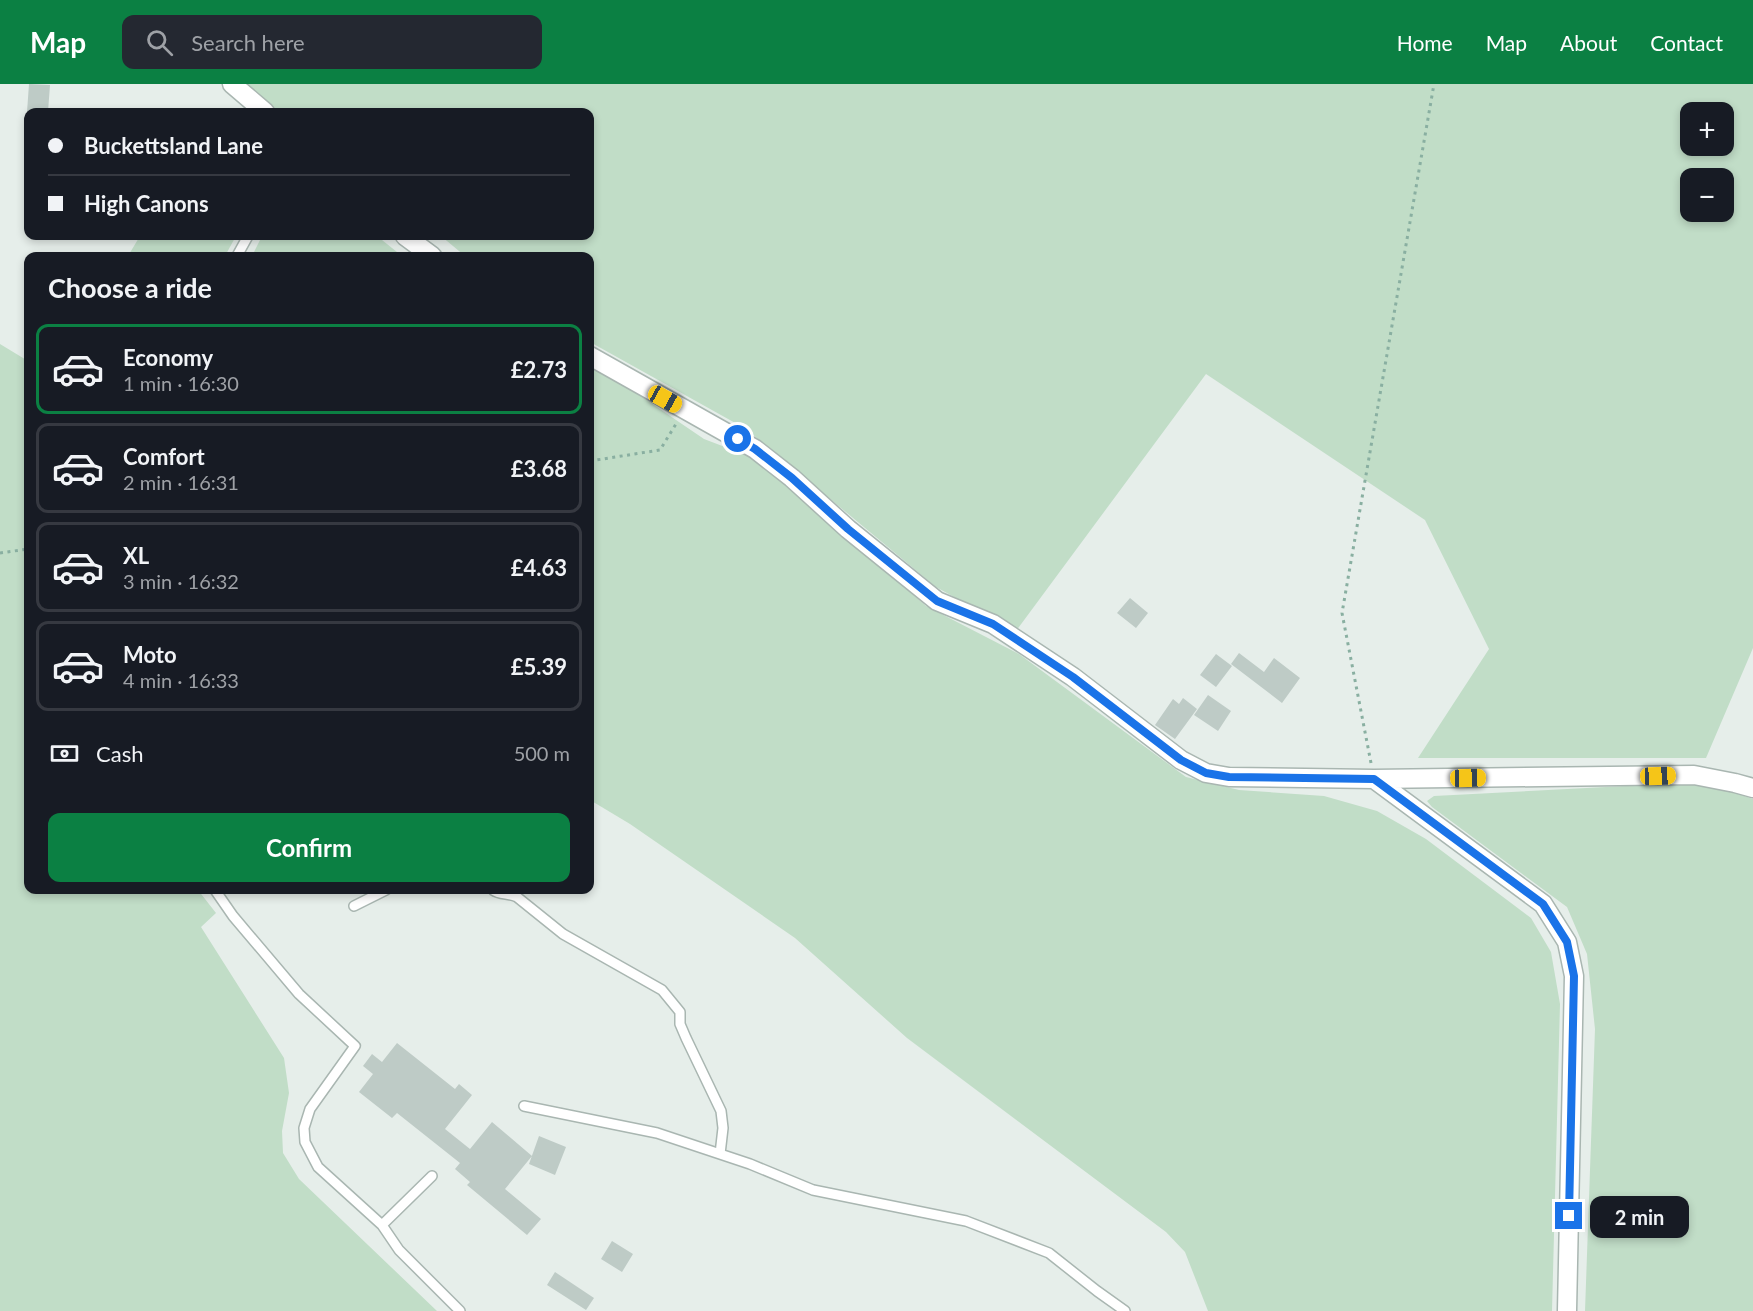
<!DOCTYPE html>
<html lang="en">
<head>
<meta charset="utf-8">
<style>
  :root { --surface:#171b24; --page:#242831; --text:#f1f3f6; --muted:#9ea1a6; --line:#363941; --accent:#0b8043 }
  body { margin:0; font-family:Lato,sans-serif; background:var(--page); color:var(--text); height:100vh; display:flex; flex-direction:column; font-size:22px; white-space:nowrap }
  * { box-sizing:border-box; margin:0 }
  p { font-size:20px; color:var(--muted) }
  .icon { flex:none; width:33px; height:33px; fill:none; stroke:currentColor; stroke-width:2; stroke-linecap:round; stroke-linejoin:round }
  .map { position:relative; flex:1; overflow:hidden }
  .details { position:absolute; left:24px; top:168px; width:570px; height:642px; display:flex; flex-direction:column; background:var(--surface); border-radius:12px; box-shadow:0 3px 9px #0003 }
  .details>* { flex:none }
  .hud { position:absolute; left:24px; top:24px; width:570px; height:132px; border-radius:12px; box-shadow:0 3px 9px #0003; display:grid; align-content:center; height:132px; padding:0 24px; background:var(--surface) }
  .fabs { position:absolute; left:1680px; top:18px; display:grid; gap:12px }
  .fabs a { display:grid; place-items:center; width:54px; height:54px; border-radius:12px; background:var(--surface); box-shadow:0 3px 9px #0003; font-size:30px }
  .end { position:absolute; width:27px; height:27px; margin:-14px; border:8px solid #1a73e8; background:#fff; box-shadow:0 0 0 3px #fff }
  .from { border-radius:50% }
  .bubble { position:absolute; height:42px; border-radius:12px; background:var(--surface); box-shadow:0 3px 9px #0003; font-size:20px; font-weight:700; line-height:42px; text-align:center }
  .car { position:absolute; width:18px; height:36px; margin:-18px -9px; border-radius:8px; box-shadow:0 0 4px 2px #0007; background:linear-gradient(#f5c518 24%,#345 0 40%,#f5c518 0 76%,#345 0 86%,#f5c518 0) }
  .hud b { display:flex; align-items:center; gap:21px; height:57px; font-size:22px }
  .hud b+b { border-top:2px solid var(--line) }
  .hud i { width:15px; height:15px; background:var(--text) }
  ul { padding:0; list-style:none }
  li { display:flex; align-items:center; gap:18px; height:90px; margin:0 12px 9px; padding:0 12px; border:3px solid var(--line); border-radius:12px }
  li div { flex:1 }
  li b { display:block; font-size:22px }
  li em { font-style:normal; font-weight:700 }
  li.active { border-color:var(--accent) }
  li>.icon { width:54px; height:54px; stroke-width:1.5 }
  h2 { padding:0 24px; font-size:27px; line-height:72px }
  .pay { display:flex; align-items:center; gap:15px; height:66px; padding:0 24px; font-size:22px }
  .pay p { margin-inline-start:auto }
  .cta { display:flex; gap:12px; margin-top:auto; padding:12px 24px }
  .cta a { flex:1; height:69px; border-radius:12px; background:var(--accent); color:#fff; font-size:24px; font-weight:700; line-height:69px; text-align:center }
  header { display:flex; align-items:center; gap:36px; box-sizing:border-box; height:84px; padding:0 30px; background:var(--accent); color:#fff }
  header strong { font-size:28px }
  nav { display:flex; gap:33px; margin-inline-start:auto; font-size:21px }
  .search { width:420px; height:54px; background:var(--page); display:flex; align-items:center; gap:15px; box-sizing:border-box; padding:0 21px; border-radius:12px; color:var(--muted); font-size:22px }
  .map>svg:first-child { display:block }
  .green { fill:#c1ddc7; fill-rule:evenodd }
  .building { fill:#becbc6 }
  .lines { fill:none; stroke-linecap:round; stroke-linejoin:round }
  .service-casing { stroke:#a9b6b1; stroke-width:12 }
  .minor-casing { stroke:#a9b6b1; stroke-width:21 }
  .path { stroke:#89afa1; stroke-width:3; stroke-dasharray:3 4.5; stroke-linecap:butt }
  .service { stroke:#fff; stroke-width:9 }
  .minor { stroke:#fff; stroke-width:18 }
  .route { stroke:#1a73e8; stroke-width:8 }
</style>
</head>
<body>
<header>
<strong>Map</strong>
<div class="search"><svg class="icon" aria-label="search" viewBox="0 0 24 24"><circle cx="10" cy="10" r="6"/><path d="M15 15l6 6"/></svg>Search here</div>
<nav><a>Home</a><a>Map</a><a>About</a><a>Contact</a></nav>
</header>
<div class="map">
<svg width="1753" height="1227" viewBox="0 0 1753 1227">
  <rect width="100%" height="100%" fill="#e6eeea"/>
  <!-- green -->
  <path class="green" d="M241,0H1753V564L1706,674H1418L1489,565L1425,436L1206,290L1016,547L936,503L746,345L590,258V172H465L441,152H590V28H273ZM1690,28H1724V62H1690ZM1690,94H1724V128H1690Z
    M140,152H236L225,172H128Z
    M262,152H377L402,172H252Z
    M0,260L28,277V806H198L216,829L201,843L284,974L289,1009L282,1047L283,1069L299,1095L437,1227H0Z
    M590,283L626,302L704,355L759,376L926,522L1019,570L1186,693L1239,706L1324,712L1377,727L1426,755L1531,834L1551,868L1560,920L1552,1227H1208L1185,1168L1166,1148L907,954L795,854L630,740L590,716Z
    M1683,699L1730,707L1753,715V1227H1585L1595,945L1587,870L1567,823L1432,723L1427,717L1434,712Z"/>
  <!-- building -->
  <path class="building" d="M29,0L50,1L48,28H27Z
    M1130,514L1148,529L1136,544L1117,529Z
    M1239,569L1264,588L1274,574L1300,594L1282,619L1231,580Z
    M1216,570L1232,582L1216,603L1200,591Z
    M1208,611L1231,627L1218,647L1194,631Z
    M1183,614L1197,625L1175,655L1155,641L1173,615L1179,620Z
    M397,959L455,1005L459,1000L472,1011L445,1045L470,1065L492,1038L532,1072L505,1105L541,1135L527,1151L467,1101L470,1098L455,1085L460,1079L397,1029L392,1034L359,1008L373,990L363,982L372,970L382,978Z
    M539,1052L566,1063L555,1091L529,1080Z
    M612,1157L633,1170L622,1188L601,1175Z
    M555,1188L594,1214L586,1226L547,1201Z"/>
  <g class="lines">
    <!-- service casing -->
    <g class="service-casing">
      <path id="service" d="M237,172L248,152
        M215,806L233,832L299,910L355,962L310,1025L304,1044L305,1058L318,1083L382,1141L399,1166L460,1227
        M493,806C500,811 509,809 517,813L563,850L662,906L680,928V940L686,954L721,1027L723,1044L720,1070
        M354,822L386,806
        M524,1022L657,1049L750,1080L813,1106L966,1137L1049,1169L1097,1207L1125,1227
        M382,1141L432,1092"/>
    </g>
    <!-- minor casing -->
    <g class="minor-casing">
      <path id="minor" d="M232,0L265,28
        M405,152L432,172
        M590,272L755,365L792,394L848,445L937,517L993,540L1073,593L1181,676L1206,689L1229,693L1374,695L1694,691L1735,699L1753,704
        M1374,695L1543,820L1567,858L1574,892L1567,1227"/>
    </g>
    <!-- path -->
    <path class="path" d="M590,377L660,366L676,340
      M0,469L28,465
      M1371,679L1342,529L1434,0"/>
    <!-- service -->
    <use href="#service" class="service"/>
    <!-- minor -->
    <use href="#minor" class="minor"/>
  </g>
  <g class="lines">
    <!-- route -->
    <path class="route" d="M738,355L755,365L792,394L848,445L937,517L993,540L1073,593L1181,676L1206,689L1229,693L1374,695L1543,820L1567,858L1574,892L1569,1132"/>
  </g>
</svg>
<div class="fabs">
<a>+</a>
<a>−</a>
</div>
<i class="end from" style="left:738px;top:355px"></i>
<i class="end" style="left:1569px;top:1132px"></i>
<div class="bubble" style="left:1590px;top:1112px;width:99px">2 min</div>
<i class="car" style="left:665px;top:315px;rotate:119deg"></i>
<i class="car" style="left:1658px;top:692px;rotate:88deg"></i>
<i class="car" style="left:1468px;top:694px;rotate:89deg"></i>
<div class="hud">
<b><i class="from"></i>Buckettsland Lane</b>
<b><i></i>High Canons</b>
</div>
<section class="details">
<h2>Choose a ride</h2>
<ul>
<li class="active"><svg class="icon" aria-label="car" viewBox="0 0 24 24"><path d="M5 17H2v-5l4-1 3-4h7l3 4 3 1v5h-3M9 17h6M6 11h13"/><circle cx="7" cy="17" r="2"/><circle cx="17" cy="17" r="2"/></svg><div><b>Economy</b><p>1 min · 16:30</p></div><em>£2.73</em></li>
<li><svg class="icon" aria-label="car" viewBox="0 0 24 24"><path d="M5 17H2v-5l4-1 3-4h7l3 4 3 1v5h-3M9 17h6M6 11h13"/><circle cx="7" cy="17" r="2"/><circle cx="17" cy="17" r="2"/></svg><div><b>Comfort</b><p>2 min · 16:31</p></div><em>£3.68</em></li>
<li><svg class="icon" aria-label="car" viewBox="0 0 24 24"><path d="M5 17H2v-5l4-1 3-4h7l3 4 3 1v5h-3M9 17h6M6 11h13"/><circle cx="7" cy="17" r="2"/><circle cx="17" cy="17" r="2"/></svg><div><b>XL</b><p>3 min · 16:32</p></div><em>£4.63</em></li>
<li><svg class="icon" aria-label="car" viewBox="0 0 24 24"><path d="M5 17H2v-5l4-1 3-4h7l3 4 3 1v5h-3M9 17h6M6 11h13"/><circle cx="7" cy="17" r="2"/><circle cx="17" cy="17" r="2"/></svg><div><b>Moto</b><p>4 min · 16:33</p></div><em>£5.39</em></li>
</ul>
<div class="pay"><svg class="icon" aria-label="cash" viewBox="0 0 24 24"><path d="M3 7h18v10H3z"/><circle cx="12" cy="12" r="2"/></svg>Cash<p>500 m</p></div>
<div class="cta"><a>Confirm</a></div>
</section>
</div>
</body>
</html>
